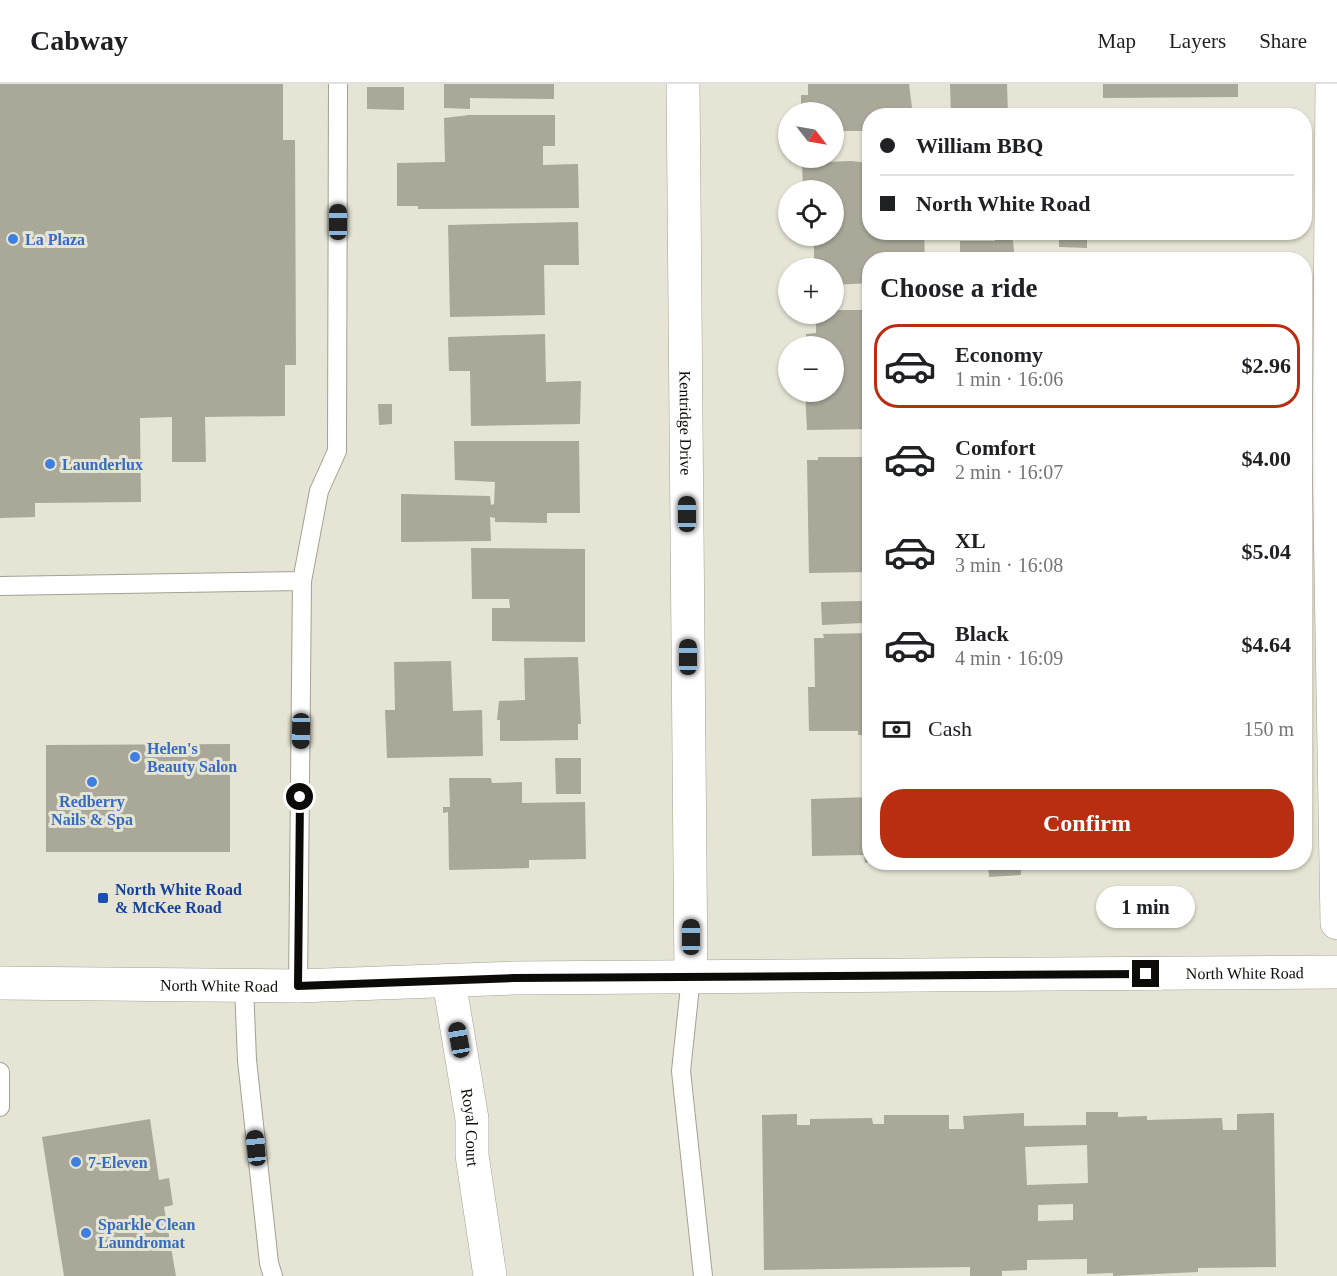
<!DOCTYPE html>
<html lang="en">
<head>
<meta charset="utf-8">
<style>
  :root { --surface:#fff; --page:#f6f6f6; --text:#202124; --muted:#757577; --line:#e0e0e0; --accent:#b92e11 }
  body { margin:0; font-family:Georgia,serif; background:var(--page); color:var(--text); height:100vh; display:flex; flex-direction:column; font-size:22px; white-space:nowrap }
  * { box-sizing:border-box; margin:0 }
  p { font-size:20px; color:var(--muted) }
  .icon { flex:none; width:33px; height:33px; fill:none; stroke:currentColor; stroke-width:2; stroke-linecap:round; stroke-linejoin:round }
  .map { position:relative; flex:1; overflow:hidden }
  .drawer { position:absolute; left:862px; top:168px; width:450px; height:618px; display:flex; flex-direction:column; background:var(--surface); border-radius:24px; box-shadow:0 2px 4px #0004 }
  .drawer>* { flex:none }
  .banner { position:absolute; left:862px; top:24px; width:450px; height:132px; border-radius:24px; box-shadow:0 2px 4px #0004; display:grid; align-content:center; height:132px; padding:0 18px; background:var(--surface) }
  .needle { width:39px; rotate:121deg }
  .fabs { position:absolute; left:778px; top:18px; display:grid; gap:12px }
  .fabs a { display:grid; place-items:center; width:66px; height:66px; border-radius:50%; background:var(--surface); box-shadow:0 2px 4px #0004; font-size:30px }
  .end { position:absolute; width:27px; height:27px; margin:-14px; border:8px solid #0c0b07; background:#fff; box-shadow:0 0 0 3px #fff }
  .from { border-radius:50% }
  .bubble { position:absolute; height:42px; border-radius:21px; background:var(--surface); box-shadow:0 2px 4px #0004; font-size:20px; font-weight:600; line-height:42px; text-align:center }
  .car { position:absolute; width:18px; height:36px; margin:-18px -9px; border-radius:8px; box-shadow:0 0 4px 2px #0007; background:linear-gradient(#222 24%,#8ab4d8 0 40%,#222 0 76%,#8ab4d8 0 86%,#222 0) }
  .banner b { display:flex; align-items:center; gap:21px; height:57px; font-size:22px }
  .banner b+b { border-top:2px solid var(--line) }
  .banner i { width:15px; height:15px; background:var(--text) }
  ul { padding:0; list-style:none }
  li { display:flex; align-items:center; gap:18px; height:84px; margin:0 12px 9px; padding:0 6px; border:3px solid transparent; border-radius:24px }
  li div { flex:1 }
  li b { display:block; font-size:22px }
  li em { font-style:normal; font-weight:600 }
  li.current { border-color:var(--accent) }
  li>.icon { width:54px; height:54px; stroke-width:1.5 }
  h2 { padding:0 18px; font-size:27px; line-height:72px }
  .pay { display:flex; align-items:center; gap:15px; height:66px; padding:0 18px; font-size:22px }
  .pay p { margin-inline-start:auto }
  .cta { display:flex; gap:12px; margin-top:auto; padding:12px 18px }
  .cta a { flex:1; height:69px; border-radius:24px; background:var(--accent); color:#fff; font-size:24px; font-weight:600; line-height:69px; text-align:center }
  header { display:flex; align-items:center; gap:36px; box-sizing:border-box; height:84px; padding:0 30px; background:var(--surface); border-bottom:2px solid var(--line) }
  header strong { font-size:28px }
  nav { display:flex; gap:33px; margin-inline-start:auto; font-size:21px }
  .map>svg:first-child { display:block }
  .building { fill:#aaa899; fill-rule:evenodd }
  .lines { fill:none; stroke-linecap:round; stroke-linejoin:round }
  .service-casing { stroke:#a3a192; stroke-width:20 }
  .minor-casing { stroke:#a3a192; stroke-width:34 }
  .secondary-casing { stroke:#a3a192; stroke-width:34 }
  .service { stroke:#fff; stroke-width:18 }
  .minor { stroke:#fff; stroke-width:33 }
  .secondary { stroke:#fff; stroke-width:33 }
  .route { stroke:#0c0b07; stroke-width:8 }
  .shop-dot { fill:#3f7fe0; stroke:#e6e4d4; stroke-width:2 }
  .transit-dot { fill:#1a4fb4; stroke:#e6e4d4; stroke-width:2 }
  .labels { text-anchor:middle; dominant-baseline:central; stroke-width:6; stroke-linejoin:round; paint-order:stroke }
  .shop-label { font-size:16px; font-weight:bold; fill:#366cbe; stroke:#e6e4d4; text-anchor:start }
  .street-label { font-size:16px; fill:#0c0b07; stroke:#e6e4d4 }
  .transit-label { font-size:16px; font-weight:bold; fill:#164399; stroke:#e6e4d4; text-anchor:start }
</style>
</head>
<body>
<header>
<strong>Cabway</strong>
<nav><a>Map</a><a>Layers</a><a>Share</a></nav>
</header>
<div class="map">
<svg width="1337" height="1192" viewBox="0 0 1337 1192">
  <rect width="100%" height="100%" fill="#e6e4d4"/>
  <!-- building -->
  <path class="building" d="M0,0H283V56H295L296,281H285V332L205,333L206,378H172V333L140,334L141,418L35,419V433L0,434Z
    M444,0H554V15L470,14V25L444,24Z
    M808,0H909L913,32H870V47H834V28H801V11H808Z
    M950,0H1007L1008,32H951Z
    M1103,0H1238V13L1103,14Z
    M367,3H404V26L367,25Z
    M1072,28H1118V32H1072Z
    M469,31H555V62H543V81L578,80L579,124L418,125V122H397V79L445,78L444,34Z
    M851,77L870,79V148H924L925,176H870V199L834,201V184H814V152L834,151V106H803L802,79Z
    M578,138L579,181H544L545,231L450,233L448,141Z
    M995,148H1012L1015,176H960V157H995Z
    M1059,148H1087V164L1059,163Z
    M1217,168V176H1093V169Z
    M834,226H870V345L807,346L805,308H834V262H806V250L816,249V230H834Z
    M545,250L546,298L581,297L580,340L471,342L470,287H449L448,253Z
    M378,320H392V340L379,341Z
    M454,357H579L580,429H547V439L495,438V434L490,433L491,457L401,458V410L490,412L491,421L494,420L495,398L455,396Z
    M818,373H870V488L809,489L807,376H818Z
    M471,464L585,465V558L492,557V524H510L509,515H472Z
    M862,517L863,539L822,541L821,518Z
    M870,549V651H858V647H809L808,603H815L814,554H824L823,550Z
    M578,573L581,640H578V656L500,657V636H497L499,617L525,616L524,574Z
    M451,577L453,627L482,626L483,672L387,674L385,626H395L394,578Z
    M230,660V768H46V661Z
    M555,674H581V710H556Z
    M449,694H491L492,699L522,698V719L585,718L586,775L529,776V784L449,786L448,728L443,729V723H450Z
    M870,713V778L865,779L864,771L812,772L811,715Z
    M988,778H1021V791L989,793Z
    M1086,1028H1118V1033L1147,1032V1036L1222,1034L1223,1046H1237V1030L1274,1029L1276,1183L1198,1184V1188L1113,1192V1189L1087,1190V1175L1027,1176V1186L1002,1187V1192H970V1183L764,1186L762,1031L797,1030V1041H810V1035L872,1034L873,1040H884V1031H949V1045H964L963,1032L1024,1029V1042L1086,1041ZM1087,1061L1088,1099L1027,1101L1025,1063ZM1073,1120V1136L1038,1137V1121Z
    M150,1035L159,1096L169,1094L173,1121L164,1123L176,1192H64L42,1053Z"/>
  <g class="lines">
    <!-- service casing -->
    <g class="service-casing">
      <path id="service" d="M0,502L302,497
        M691,893L681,987L703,1192
        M244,902L247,976L269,1179L273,1192
        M298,902L302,497L319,407L337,367L338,0
        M0,988V1023"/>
    </g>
    <!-- minor casing -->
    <g class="minor-casing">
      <g id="minor">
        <path id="s1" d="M683,0L691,893"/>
        <path d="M1332,0L1329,375L1337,839"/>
        <path id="s2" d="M449,897L472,1035V1071L490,1192"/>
      </g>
    </g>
    <!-- secondary casing -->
    <g class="secondary-casing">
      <g id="secondary">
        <path id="s3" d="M0,899L298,902L514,894L1337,888"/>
      </g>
    </g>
    <!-- service -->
    <use href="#service" class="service"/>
    <!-- minor -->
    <use href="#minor" class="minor"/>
    <!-- secondary -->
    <use href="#secondary" class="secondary"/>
  </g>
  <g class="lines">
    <!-- route -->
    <path class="route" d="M300,713L298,902L514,894L1146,890"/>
  </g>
  <!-- markers -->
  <g class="shop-dot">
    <circle cx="13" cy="155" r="6"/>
    <circle cx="50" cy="380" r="6"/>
    <circle cx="135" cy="673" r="6"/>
    <circle cx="92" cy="698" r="6"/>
    <circle cx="76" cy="1078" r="6"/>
    <circle cx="86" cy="1149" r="6"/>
  </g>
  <rect class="transit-dot" x="97" y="808" width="12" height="12" rx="3"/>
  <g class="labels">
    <!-- shop labels -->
    <g class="shop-label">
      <text x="25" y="155">La Plaza</text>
      <text x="62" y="380">Launderlux</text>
      <text x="147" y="664">Helen's<tspan x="147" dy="18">Beauty Salon</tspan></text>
      <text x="92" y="717" text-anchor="middle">Redberry<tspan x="92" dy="18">Nails &amp; Spa</tspan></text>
      <text x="88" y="1078">7-Eleven</text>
      <text x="98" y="1140">Sparkle Clean<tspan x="98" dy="18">Laundromat</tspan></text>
    </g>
    <!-- street labels -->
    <g class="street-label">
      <text stroke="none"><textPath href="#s1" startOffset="339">Kentridge Drive</textPath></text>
      <text stroke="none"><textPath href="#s3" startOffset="1245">North White Road</textPath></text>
      <text stroke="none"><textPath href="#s3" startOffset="219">North White Road</textPath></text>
      <text stroke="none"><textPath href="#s2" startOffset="148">Royal Court</textPath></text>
    </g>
    <!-- transit labels -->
    <g class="transit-label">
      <text x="115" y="805">North White Road<tspan x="115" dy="18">&amp; McKee Road</tspan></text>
    </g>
  </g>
</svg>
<div class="fabs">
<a><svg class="needle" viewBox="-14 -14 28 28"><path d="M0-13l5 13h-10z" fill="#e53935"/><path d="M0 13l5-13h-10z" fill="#757577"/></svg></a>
<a><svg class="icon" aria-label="locate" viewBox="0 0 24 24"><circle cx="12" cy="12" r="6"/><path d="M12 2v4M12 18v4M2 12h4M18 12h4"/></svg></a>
<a>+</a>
<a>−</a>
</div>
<i class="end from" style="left:300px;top:713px"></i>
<i class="end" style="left:1146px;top:890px"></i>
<div class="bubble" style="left:1096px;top:802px;width:99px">1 min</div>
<i class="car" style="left:338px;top:138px;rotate:0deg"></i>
<i class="car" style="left:687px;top:430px;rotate:0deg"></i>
<i class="car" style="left:688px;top:573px;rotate:0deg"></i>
<i class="car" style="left:301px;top:647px;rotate:181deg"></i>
<i class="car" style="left:691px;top:853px;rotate:0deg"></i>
<i class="car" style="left:459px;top:956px;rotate:350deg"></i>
<i class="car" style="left:256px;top:1064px;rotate:354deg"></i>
<div class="banner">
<b><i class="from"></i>William BBQ</b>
<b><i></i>North White Road</b>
</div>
<section class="drawer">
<h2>Choose a ride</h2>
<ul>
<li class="current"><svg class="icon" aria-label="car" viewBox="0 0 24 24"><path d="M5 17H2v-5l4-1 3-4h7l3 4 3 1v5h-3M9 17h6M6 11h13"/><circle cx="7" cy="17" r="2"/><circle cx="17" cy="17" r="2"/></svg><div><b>Economy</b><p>1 min · 16:06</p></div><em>$2.96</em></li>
<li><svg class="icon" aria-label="car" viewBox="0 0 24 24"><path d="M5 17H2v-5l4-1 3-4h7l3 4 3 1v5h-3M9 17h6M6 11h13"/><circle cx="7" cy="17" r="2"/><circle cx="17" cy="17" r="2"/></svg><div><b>Comfort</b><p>2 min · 16:07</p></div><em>$4.00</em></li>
<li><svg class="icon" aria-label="car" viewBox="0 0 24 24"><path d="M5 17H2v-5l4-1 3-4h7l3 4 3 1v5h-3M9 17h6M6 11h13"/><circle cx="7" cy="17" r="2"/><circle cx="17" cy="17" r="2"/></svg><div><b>XL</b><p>3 min · 16:08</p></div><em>$5.04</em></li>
<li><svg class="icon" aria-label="car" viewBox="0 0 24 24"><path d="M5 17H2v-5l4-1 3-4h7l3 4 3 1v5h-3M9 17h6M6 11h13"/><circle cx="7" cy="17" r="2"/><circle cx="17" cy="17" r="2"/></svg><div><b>Black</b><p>4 min · 16:09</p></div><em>$4.64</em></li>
</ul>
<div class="pay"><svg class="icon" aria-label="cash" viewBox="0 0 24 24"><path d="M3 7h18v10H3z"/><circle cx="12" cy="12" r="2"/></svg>Cash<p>150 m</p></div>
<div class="cta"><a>Confirm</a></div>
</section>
</div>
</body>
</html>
